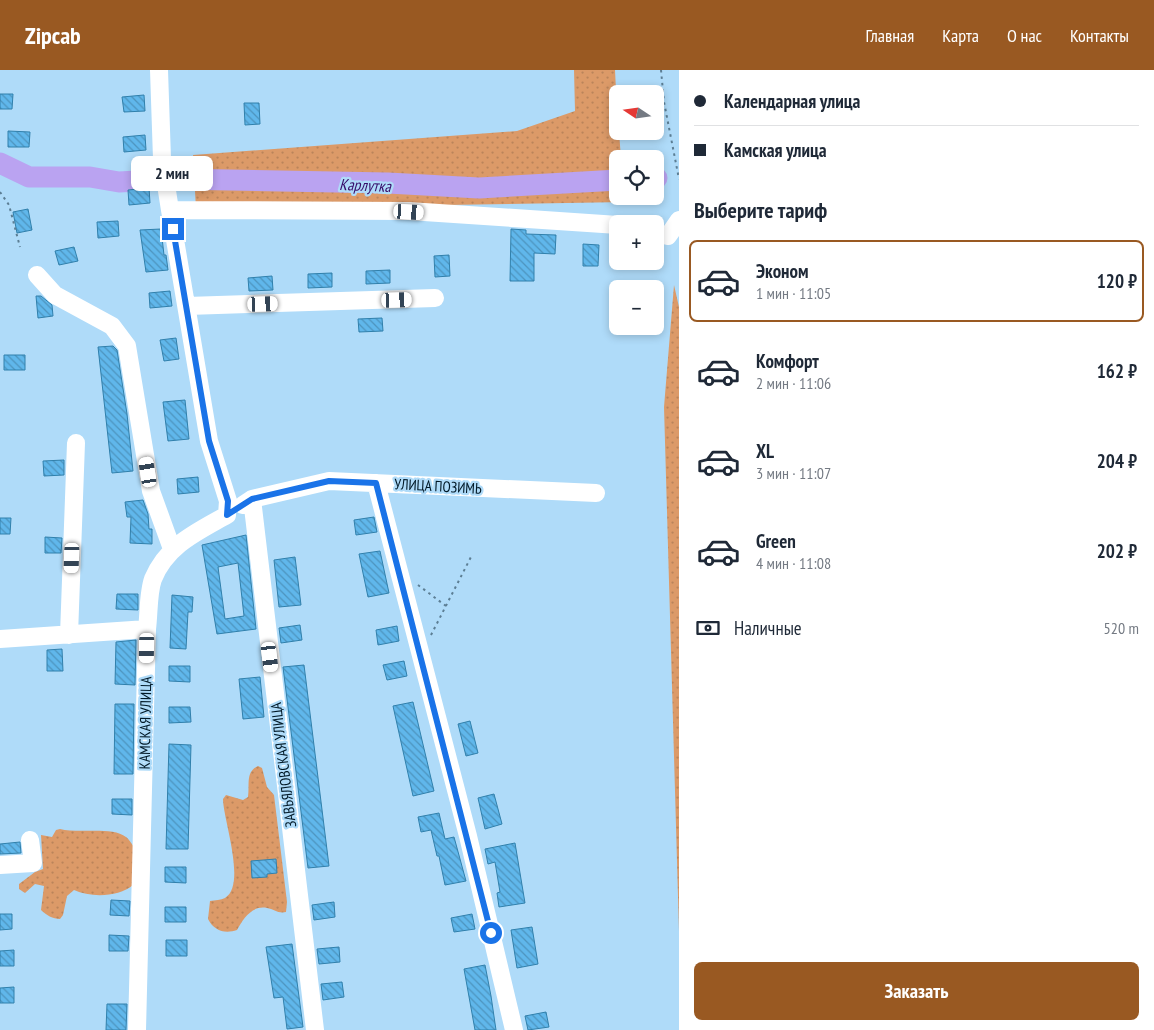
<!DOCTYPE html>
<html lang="ru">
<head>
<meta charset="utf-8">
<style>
  :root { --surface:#fff; --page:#f2f2f3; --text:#1f2937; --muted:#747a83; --line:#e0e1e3; --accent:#995922 }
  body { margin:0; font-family:"PT Sans Narrow",sans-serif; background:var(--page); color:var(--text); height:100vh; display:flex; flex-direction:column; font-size:19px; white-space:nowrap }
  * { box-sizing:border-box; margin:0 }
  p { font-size:16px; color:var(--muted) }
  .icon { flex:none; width:28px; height:28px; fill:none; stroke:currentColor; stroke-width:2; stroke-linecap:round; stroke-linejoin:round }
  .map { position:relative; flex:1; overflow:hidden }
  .panel { display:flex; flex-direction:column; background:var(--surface); width:475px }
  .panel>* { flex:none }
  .hud { display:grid; align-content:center; height:110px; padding:0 15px; background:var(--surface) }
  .needle { width:32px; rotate:283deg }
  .tools { position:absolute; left:609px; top:15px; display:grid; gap:10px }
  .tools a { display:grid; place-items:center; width:55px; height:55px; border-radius:8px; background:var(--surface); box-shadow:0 2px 8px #0003; font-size:25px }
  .end { position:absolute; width:22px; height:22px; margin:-11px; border:6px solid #1a73e8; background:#fff; box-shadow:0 0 0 2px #fff }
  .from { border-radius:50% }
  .bubble { position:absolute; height:35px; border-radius:8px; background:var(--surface); box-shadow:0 2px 8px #0003; font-size:16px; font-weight:700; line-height:35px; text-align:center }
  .car { position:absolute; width:15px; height:30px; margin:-15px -8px; border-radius:6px; box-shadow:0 0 4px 1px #0007; background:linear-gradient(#fff 24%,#345 0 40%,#fff 0 76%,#345 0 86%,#fff 0) }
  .hud b { display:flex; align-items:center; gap:18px; height:48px; font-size:19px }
  .hud b+b { border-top:1px solid var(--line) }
  .hud i { width:12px; height:12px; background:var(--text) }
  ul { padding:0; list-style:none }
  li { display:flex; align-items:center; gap:15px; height:82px; margin:0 10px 8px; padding:0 5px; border:2px solid transparent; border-radius:8px }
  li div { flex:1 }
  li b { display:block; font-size:19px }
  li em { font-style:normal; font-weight:700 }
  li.selected { border-color:var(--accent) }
  li>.icon { width:45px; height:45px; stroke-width:1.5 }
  h2 { padding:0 15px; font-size:22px; line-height:60px }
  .pay { display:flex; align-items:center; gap:12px; height:55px; padding:0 15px; font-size:19px }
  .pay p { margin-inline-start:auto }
  .button { display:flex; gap:10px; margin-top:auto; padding:10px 15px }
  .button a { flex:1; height:58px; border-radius:8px; background:var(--accent); color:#fff; font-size:20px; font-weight:700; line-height:58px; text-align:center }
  header { display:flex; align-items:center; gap:30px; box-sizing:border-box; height:70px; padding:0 25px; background:var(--accent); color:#fff }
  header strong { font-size:24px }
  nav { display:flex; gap:28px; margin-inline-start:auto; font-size:18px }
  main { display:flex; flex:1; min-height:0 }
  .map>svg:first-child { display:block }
  .grass { fill:url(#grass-dots) }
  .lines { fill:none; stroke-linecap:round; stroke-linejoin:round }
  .river { stroke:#baa3f1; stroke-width:21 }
  .building { fill:url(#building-back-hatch); stroke:#3080ac; fill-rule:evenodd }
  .path { stroke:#5c7e94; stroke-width:2; stroke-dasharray:2.5 4; stroke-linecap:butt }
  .minor { stroke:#fff; stroke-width:18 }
  .route { stroke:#1a73e8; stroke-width:6 }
  .labels { text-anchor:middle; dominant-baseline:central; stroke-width:4.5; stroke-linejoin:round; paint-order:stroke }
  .street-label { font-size:15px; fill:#011826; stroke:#afdbf9 }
  .water-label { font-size:16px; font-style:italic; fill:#380e6a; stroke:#afdbf9 }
</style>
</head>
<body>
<header>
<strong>Zipcab</strong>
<nav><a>Главная</a><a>Карта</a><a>О нас</a><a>Контакты</a></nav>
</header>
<main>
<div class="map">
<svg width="679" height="960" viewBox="0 0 679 960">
  <defs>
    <pattern id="grass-dots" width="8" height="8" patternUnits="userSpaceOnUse" patternTransform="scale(1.25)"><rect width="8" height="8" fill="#dc9a68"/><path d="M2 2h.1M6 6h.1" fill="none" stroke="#bb845a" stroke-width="1.8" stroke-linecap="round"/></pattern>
    <pattern id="building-back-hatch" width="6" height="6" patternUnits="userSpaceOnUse" patternTransform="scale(1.25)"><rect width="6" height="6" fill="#60b7eb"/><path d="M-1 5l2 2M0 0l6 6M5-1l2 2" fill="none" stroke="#4d94be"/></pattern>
  </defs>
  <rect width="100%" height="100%" fill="#afdbf9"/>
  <!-- grass -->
  <path class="grass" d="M574,0H615L618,61H619L621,89H618V126H624L625,132L196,139L193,85L517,61L575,41Z
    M674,215L679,237V861L664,337Z
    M258,696L262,698L267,717L274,725L287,832L286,842C278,844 274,839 267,838C252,835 243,849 237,860C225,864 214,861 208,849L210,831C215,830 221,830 225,828C247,815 223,749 223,729L226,725L243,730L248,727C250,715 245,702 258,696Z
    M60,759C79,764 112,756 126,767C130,770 133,776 136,780L133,815C119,827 91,828 74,820L67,826L63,845L60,849C53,849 46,845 41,840L44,816L35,814L25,823L19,819V814L35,802L43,799L41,765L52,767L56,760Z"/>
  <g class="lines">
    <!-- river -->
    <path class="river" d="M0,93L29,107H90L119,112L156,110
      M655,108H657
      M173,109L388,113L479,118L618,110"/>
  </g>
  <!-- building -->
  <path class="building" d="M0,24H13L12,39H0Z
    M144,25L145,41L124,42L122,27Z
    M244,33H259L260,54L245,55Z
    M8,61L30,62L29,77H8Z
    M145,65L146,80L124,82L123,67Z
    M149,118L150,133L129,135L128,120Z
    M28,139L32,160L17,163L13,142Z
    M118,151L119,166L98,168L97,152Z
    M161,159L164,185H166L168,200L146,202L140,160Z
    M511,159L526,160V164L556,165L555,184L534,183V211H510Z
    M583,174L599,175L598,196H583Z
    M74,177L78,191L59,195L55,181Z
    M449,185L450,206L435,207L434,186Z
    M390,200V213L366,214V201Z
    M332,203V217L308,218V204Z
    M272,206L273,220L249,221L248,208Z
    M170,221L172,236L150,238L149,223Z
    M36,226H41L52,235L53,246L38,248Z
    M382,248L383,261L359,262L358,249Z
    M176,268L179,289L164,291L160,270Z
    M113,276L117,280L127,344L133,401L112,403L98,277Z
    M4,285H25V300H4Z
    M185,330L189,369L168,371L163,332Z
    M64,390V405L44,406L43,391Z
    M198,407L199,422L178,424L177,409Z
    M143,430L148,444L149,459H152V474L130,473L131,447H127L125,432Z
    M374,447L377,462L356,465L354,450Z
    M0,448H11L10,464H0Z
    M246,465L256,559L217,564L202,475ZM238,493L244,546L225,549L218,497Z
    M45,467L62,468L61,483H45Z
    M380,481L389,523L368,527L359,484Z
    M295,487L301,535L279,537L274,490Z
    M117,524H138V540L116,539Z
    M172,525L193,527L192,542H188L186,579L170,578Z
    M300,555L302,570L281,573L279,558Z
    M397,556L399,571L378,575L376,560Z
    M136,570L135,615L115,614L116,572Z
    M62,579L63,601H47V580Z
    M404,591L407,606L387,610L383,595Z
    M304,595L329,796L308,798L283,597Z
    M169,596H190V612L169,611Z
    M260,607L264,647L243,649L239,609Z
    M413,632L434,721L413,726L393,636Z
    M115,634H134L133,704H114Z
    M169,637H190L191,652L169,653Z
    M470,651L478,683L466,686L458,654Z
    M169,674L191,675L188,779H166Z
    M494,724L502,754L485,759L478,728Z
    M112,729H132V745L112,744Z
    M439,743L445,769L454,767L466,811L445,815L439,786H437L431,760L421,762L418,747Z
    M20,772L21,783L0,784V774Z
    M515,773L525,833L499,837L497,823L500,822L495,792L488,794L485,779Z
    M276,789L277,803L267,804V807L252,808L251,791Z
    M165,797H186V813L165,812Z
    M111,830L130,831L129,846L110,845Z
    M334,832L335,847L314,850L312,835Z
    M165,837H186V852H165Z
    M0,844H12V859L0,860Z
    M472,844L475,859L454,862L451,848Z
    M532,857L538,894L517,898L511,860Z
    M109,865L129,866L128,881H109Z
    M166,870H187V886H166Z
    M292,874L303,957L287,959L283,927L274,928L266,877Z
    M339,877L340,892L319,894L317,879Z
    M14,880V896H0V881Z
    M485,895L491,926L496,960H475L464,899Z
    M342,912L344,927L323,930L321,914Z
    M14,917V933H0V918Z
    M107,934H127L126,960H106Z
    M546,942L549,957L528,960L525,946Z"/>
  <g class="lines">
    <!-- path -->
    <path class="path" d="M661,0L664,32L679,109
      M0,122L9,135L20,177
      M418,515L446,536
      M431,565L472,485"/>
    <!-- minor -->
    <path class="minor" d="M170,140L409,141L618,155
      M655,163L668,166L679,150
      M37,205L55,225L112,256L127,276L151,421L172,479
      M187,236L435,228
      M376,413L468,766L514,960
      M252,429L315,960
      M243,435L252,429L329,411L596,423
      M69,565L76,373
      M0,569L147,559
      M0,795L33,793L30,770
      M137,960L147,559C149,544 148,523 153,509C167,475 197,462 227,445L228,431L209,371L170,140L162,89L159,0"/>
  </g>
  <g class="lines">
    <!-- route -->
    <path class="route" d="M173,159L209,371L228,431L227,445L252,429L329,411L376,413L491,863"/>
  </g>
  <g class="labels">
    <!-- street labels -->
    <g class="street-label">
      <text transform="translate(438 416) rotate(3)">УЛИЦА ПОЗИМЬ</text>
      <text transform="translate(145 653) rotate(-89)">КАМСКАЯ УЛИЦА</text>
      <text transform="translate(283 695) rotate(-97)">ЗАВЬЯЛОВСКАЯ УЛИЦА</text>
    </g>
    <!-- water labels -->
    <g class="water-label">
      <text transform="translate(365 115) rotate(2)">Карлутка</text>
    </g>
  </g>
</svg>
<div class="tools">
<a><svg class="needle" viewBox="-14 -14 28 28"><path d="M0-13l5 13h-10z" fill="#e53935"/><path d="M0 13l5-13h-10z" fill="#747a83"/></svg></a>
<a><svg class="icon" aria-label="locate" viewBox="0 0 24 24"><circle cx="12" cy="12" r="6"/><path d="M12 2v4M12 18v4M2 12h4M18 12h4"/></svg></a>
<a>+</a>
<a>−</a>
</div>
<i class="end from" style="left:491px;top:863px"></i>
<i class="end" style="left:173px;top:159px"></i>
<div class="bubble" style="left:131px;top:86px;width:82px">2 мин</div>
<i class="car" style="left:409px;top:142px;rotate:93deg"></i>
<i class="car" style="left:397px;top:230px;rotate:88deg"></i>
<i class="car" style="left:263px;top:234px;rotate:88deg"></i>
<i class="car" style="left:148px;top:402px;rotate:351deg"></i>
<i class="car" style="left:72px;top:488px;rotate:182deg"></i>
<i class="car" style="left:147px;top:578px;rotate:181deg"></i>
<i class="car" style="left:270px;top:587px;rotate:173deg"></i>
</div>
<section class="panel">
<div class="hud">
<b><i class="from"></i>Календарная улица</b>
<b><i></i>Камская улица</b>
</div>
<h2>Выберите тариф</h2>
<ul>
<li class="selected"><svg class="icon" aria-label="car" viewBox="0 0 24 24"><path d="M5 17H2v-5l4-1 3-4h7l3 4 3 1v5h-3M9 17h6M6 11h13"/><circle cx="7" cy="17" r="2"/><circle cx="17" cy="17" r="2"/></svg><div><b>Эконом</b><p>1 мин · 11:05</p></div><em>120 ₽</em></li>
<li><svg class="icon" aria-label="car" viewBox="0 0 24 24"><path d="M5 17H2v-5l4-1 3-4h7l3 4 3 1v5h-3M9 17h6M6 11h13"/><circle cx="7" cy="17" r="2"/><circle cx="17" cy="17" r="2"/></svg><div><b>Комфорт</b><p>2 мин · 11:06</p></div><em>162 ₽</em></li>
<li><svg class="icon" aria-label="car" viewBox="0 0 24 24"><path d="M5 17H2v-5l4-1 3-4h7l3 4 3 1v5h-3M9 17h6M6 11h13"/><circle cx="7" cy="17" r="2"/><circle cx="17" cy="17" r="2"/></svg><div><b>XL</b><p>3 мин · 11:07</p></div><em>204 ₽</em></li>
<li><svg class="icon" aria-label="car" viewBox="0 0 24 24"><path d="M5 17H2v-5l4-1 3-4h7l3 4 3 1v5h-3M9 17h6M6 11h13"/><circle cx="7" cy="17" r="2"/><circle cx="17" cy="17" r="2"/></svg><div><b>Green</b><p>4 мин · 11:08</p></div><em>202 ₽</em></li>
</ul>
<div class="pay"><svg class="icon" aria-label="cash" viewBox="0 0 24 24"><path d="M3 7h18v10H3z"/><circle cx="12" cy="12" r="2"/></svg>Наличные<p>520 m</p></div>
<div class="button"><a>Заказать</a></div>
</section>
</main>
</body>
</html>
